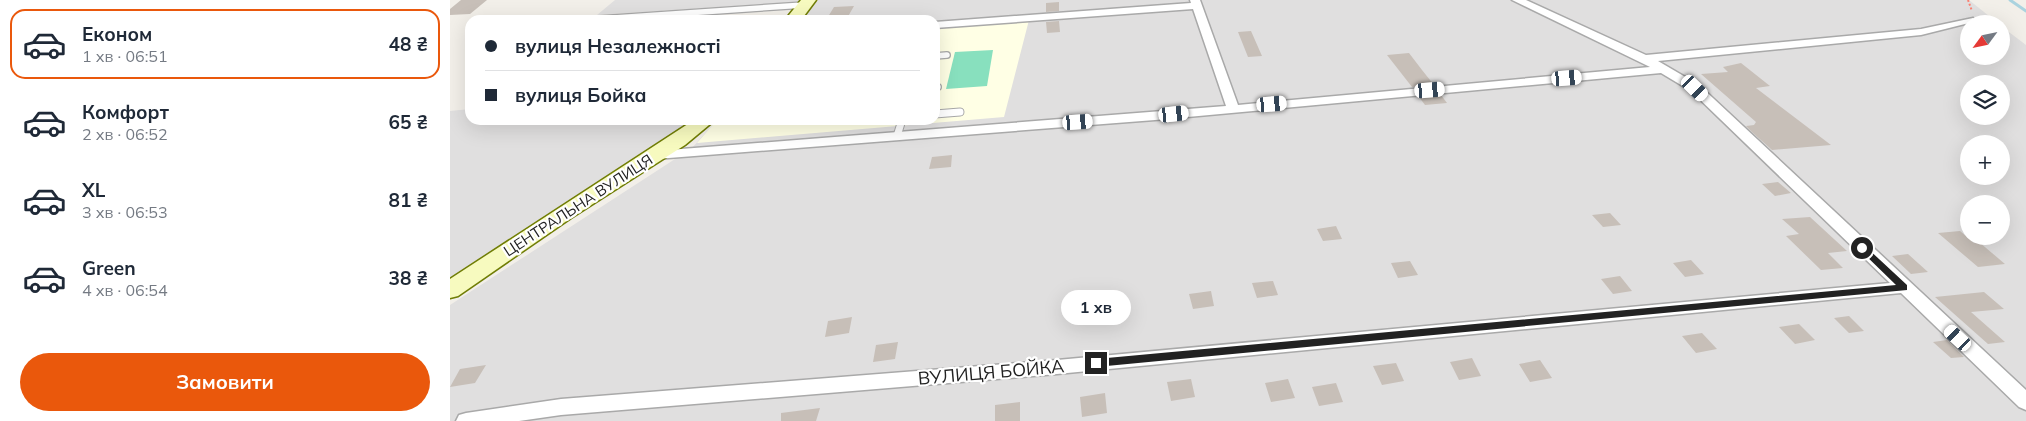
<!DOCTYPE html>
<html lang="uk">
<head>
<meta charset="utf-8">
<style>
  :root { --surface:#fff; --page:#f6f6f7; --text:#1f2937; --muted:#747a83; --line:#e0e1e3; --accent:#ea580c }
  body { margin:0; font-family:Mulish,sans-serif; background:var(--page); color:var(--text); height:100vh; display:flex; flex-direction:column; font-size:19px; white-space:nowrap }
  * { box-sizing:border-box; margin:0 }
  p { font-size:16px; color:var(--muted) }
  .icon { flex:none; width:28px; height:28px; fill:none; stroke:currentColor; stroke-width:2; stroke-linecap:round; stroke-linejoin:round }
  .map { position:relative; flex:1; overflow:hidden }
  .drawer { display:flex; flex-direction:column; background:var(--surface); width:450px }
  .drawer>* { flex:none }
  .hud { position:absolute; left:15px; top:15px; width:475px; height:110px; border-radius:15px; box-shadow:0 5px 20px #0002; display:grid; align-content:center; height:110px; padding:0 20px; background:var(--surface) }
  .needle { width:32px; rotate:237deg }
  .tools { position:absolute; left:1510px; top:15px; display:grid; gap:10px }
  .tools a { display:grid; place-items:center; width:50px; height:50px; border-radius:50%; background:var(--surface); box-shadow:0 5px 20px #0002; font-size:25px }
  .end { position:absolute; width:22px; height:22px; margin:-11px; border:6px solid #222; background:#fff; box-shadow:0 0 0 2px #fff }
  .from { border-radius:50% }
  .bubble { position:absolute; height:35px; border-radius:18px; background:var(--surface); box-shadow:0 5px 20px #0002; font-size:16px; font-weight:700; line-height:35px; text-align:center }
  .car { position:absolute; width:15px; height:30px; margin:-15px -8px; border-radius:6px; box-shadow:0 0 4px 1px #0007; background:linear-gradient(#fff 24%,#345 0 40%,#fff 0 76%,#345 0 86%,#fff 0) }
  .hud b { display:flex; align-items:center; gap:18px; height:48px; font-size:19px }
  .hud b+b { border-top:1px solid var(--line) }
  .hud i { width:12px; height:12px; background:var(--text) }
  ul { padding:9px 0 0; list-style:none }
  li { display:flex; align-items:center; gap:15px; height:70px; margin:0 10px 8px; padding:0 10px; border:2px solid transparent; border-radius:15px }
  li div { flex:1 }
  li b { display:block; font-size:19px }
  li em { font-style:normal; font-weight:700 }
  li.selected { border-color:var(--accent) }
  li>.icon { width:45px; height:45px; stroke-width:1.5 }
  .cta { display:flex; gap:10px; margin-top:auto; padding:10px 20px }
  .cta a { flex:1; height:58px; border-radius:30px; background:var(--accent); color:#fff; font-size:20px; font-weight:700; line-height:58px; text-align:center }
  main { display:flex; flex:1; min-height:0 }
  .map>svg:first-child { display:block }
  .residential { fill:#e0dfdf; fill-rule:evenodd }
  .education { fill:#ffffe5 }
  .pitch { fill:#88e0be }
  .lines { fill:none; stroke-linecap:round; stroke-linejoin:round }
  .stream { stroke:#aad3df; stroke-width:3 }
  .building { fill:#c7bfb8 }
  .lane-far1-casing { stroke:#a9a9a9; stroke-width:8 }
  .lane-casing { stroke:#a9a9a9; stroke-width:9 }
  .street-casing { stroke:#a9a9a9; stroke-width:3 }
  .secondary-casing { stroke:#707d05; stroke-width:3 }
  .path { stroke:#fa8072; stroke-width:2; stroke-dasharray:2 2; stroke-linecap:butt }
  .lane-far1 { stroke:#fff; stroke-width:5.5 }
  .lane { stroke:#fff; stroke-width:7 }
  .street { fill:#fff; fill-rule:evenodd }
  .secondary { fill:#f7fabf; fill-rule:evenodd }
  .route { fill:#222 }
  .labels { text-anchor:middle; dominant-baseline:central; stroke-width:4.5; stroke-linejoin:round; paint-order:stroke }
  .street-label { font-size:15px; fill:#222; stroke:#fff }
  .near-street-label { font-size:18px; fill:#222; stroke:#fff }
</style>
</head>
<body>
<main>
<section class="drawer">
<ul>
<li class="selected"><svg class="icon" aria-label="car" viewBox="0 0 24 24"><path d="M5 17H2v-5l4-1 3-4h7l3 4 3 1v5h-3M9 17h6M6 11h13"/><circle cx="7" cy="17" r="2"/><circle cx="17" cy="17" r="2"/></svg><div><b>Економ</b><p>1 хв · 06:51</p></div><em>48 ₴</em></li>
<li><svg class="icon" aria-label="car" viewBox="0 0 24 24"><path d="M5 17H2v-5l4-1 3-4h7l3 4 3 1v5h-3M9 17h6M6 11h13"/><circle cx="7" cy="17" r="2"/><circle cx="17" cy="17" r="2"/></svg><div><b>Комфорт</b><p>2 хв · 06:52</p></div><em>65 ₴</em></li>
<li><svg class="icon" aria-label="car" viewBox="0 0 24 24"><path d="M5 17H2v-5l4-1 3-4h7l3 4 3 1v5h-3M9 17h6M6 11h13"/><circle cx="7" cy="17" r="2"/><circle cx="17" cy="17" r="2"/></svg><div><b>XL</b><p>3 хв · 06:53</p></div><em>81 ₴</em></li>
<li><svg class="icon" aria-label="car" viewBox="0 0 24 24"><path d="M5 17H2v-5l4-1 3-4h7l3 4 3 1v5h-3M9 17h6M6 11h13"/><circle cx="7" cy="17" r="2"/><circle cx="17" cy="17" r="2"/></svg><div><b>Green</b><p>4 хв · 06:54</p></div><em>38 ₴</em></li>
</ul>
<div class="cta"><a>Замовити</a></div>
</section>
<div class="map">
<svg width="1576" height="421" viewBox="0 0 1576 421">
  <rect width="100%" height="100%" fill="#f2efe9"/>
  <!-- residential -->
  <path class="residential" d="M165,0H350L348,2L147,15Z
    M368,0H1519L1549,24H1519V56H1551V26L1576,45V421H0V305L242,148L267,120H485V20H351ZM1519,84H1551V116H1519ZM1519,144H1551V176H1519ZM1519,204H1551V236H1519Z
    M20,109V120H240L226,136L107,208L0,279V111Z"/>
  <!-- education -->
  <path class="education" d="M579,20L554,117L247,143L267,120H485V28Z"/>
  <!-- pitch -->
  <path class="pitch" d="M543,50L537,86L496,89L505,52Z"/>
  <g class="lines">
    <!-- stream -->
    <path class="stream" d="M1560,0L1576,11"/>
  </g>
  <!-- building -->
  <path class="building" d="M11,0H37L20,14L0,15V9Z
    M609,2V11L596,12V3Z
    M404,6L396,20H376L384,7Z
    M609,21L610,32L597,33L596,22Z
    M801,31L812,56L798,57L788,32Z
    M959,53L972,70L984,85L962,87L937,55Z
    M1291,63L1320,86L1306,88L1381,145L1322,150L1303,133L1296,126L1304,125L1306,122L1251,74L1278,72L1273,67Z
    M991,95L997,103L975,105L969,97Z
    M502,155L501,167L479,169L482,157Z
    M1328,182L1341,193L1325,196L1312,184Z
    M1160,213L1171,225L1153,227L1142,215Z
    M1360,217L1397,251L1378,253L1393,268L1371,270L1336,236L1349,234L1332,219Z
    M886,226L892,239L873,241L867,229Z
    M1510,231L1524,243L1529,242L1555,264L1528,267L1488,233Z
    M1458,254L1478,272L1461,274L1442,256Z
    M1241,260L1254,274L1235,277L1223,263Z
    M960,261L968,275L948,278L941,263Z
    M1170,276L1182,291L1163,294L1151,279Z
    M823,281L828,295L807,298L802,283Z
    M761,291L764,306L743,309L739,294Z
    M1534,292L1554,309L1521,312L1555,342L1538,344L1485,297Z
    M1399,316L1414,331L1399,333L1384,318Z
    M402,317L399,333L375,337L378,321Z
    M1349,324L1365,340L1345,344L1329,327Z
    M1252,333L1267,349L1246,353L1232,336Z
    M1497,340L1514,357L1501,358L1483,342Z
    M448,342L445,359L423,362L426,345Z
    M1022,358L1031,376L1009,380L1000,362Z
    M1090,360L1102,378L1080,382L1069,364Z
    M946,363L954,381L932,385L923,366Z
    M36,365L25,383L0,387L10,369Z
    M741,379L745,397L721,401L717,382Z
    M838,379L845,398L821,402L815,383Z
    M886,383L893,402L869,406L862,387Z
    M655,393L657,413L632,417L630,397Z
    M570,402V421H545V405Z
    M370,408L366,421H331V413Z"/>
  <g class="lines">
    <!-- lane-far1 casing -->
    <g class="lane-far1-casing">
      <path id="lane-far1" d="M134,20L354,5
        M485,56L497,55
        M485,87H488
        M505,112H510"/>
    </g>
    <!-- lane casing -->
    <g class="lane-casing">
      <path id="lane" d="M485,114L510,112
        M447,136L452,120"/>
    </g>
    <!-- street casing -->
    <g class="street-casing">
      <path id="street" d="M740,0H750L788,105L1200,67L1062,0H1076L1196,55L1471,29L1523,18V22L1471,35L1208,61L1249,85L1576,390V410L1569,407L1451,293L607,374L111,415L69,421H6L9,415L16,413L111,399L607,360L1440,283L1241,91L1211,73L705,120L206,159L199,155L206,151L776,106L743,9L485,28V22L741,3Z"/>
    </g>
    <!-- secondary casing -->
    <g class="secondary-casing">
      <path id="secondary" d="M351,0H366L351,20H335Z
        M244,120H265L235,145L121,218L8,296L0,298V279Z"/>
    </g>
    <!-- path -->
    <path class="path" d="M1518,0L1522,11"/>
    <!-- lane-far1 -->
    <use href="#lane-far1" class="lane-far1"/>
    <!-- lane -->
    <use href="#lane" class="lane"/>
    <!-- street -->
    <use href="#street" class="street"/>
    <!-- secondary -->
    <use href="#secondary" class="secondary"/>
  </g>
  <!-- route -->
  <path class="route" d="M1409,246H1415L1457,285V290L646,367L641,363L646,359L1446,285L1409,249Z"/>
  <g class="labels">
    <!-- street labels -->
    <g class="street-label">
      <text transform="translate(128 205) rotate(-33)">ЦЕНТРАЛЬНА ВУЛИЦЯ</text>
    </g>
    <!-- near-street labels -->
    <g class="near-street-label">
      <text transform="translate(541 372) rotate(-5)">ВУЛИЦЯ БОЙКА</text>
    </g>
  </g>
</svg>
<div class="tools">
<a><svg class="needle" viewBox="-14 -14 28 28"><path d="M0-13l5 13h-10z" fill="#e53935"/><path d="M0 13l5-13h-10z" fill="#747a83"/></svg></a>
<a><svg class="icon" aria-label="layers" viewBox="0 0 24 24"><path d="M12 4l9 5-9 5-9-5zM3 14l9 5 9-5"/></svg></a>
<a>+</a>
<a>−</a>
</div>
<i class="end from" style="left:1412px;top:248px"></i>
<i class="end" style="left:646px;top:363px"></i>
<div class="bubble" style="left:611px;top:290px;width:70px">1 хв</div>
<i class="car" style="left:1117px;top:78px;rotate:85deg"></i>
<i class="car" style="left:1245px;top:88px;rotate:134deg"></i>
<i class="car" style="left:980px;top:90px;rotate:85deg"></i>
<i class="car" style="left:822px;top:104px;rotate:85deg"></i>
<i class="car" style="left:724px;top:114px;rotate:84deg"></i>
<i class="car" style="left:628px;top:122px;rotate:86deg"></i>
<i class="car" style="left:1508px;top:338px;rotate:313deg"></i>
<div class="hud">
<b><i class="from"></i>вулиця Незалежності</b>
<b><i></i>вулиця Бойка</b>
</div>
</div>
</main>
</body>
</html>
